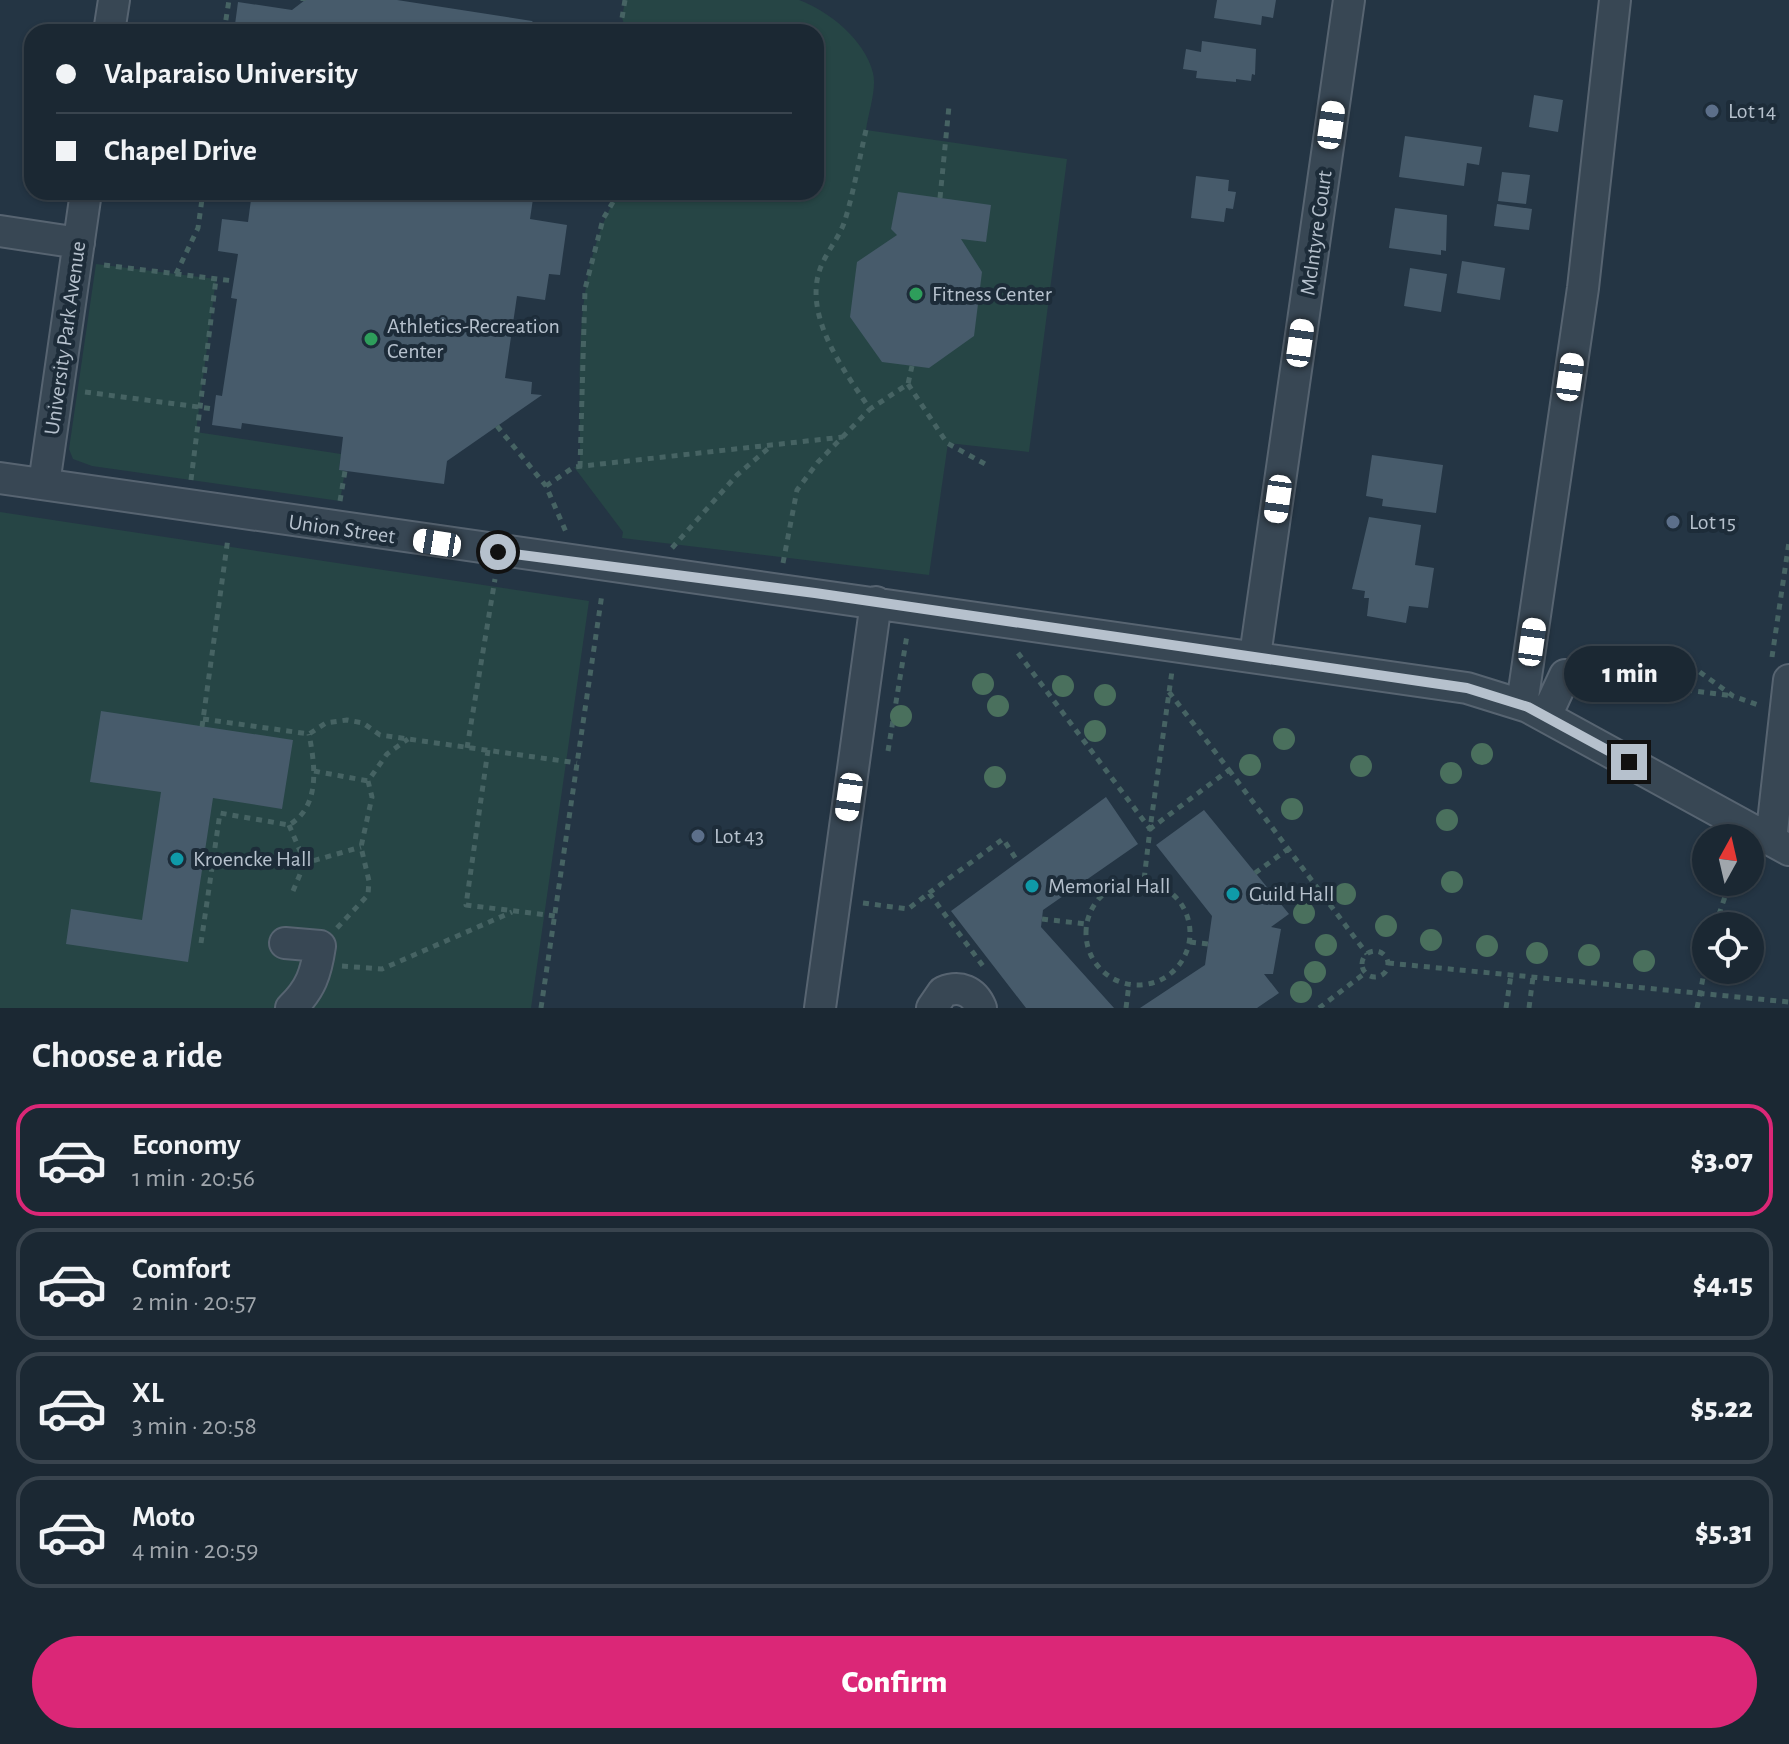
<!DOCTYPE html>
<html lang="en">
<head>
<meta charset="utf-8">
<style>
  :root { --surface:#1b2833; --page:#28343f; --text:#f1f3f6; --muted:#a0a6ac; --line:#39444e; --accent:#db2777 }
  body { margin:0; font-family:"Alegreya Sans",sans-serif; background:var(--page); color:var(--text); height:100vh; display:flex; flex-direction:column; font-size:30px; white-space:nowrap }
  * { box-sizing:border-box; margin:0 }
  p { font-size:26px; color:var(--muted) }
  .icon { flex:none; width:44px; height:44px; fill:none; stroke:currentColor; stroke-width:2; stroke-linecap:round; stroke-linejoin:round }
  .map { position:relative; height:1008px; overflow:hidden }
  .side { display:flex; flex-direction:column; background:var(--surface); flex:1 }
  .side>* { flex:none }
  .banner { position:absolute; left:24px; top:24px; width:800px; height:176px; border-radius:24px; box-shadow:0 2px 6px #0004,0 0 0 2px var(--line); display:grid; align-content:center; height:176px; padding:0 32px; background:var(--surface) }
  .needle { width:52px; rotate:8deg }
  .fabs { position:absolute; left:1692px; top:824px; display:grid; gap:16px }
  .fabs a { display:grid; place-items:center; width:72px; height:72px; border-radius:50%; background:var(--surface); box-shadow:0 2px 6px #0004,0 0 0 2px var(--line); font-size:40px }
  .end { position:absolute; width:36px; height:36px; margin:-18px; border:10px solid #b6c1cd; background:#111; box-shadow:0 0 0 4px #111 }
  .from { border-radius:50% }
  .bubble { position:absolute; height:56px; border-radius:28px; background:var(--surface); box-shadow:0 2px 6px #0004,0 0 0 2px var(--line); font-size:26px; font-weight:800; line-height:56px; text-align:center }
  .car { position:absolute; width:24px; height:48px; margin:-24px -12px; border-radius:10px; box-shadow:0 0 6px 2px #0007; background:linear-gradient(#fff 24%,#345 0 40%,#fff 0 76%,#345 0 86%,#fff 0) }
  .banner b { display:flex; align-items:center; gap:28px; height:76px; font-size:30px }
  .banner b+b { border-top:2px solid var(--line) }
  .banner i { width:20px; height:20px; background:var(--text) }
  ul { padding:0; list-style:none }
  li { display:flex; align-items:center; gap:24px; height:112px; margin:0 16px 12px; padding:0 16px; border:4px solid var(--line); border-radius:24px }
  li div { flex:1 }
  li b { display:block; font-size:30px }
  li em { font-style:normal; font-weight:800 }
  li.selected { border-color:var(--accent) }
  li>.icon { width:72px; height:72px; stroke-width:1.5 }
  h2 { padding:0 32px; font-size:36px; line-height:96px }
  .action { display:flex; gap:16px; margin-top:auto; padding:16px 32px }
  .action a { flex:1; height:92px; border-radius:48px; background:var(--accent); color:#fff; font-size:32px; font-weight:800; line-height:92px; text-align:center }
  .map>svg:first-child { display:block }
  .green { fill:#264545 }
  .building { fill:#475b6b }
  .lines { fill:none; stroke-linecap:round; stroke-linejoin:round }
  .minor-casing { stroke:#576471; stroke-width:34 }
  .path { stroke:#466363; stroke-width:5; stroke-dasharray:6 6; stroke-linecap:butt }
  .minor { stroke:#384754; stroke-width:30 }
  .tree { fill:#4a705d }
  .route { stroke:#b6c1cd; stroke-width:10 }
  .service-dot { fill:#5c6f8a; stroke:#1d2c39; stroke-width:3 }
  .leisure-dot { fill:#2e9e5b; stroke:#1d2c39; stroke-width:3 }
  .culture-dot { fill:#0f9aa8; stroke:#1d2c39; stroke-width:3 }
  .labels { text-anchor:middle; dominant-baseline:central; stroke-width:8; stroke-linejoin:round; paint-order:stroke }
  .poi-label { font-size:22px; fill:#b6c1cd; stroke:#1d2c39; text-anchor:start }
  .street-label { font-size:22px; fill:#b6c1cd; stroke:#1d2c39 }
</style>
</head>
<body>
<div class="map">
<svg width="1789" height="1008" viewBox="0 0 1789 1008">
  <rect width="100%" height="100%" fill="#243544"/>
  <!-- green -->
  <path class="green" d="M625,0H799C829,11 865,40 873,73C877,89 868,114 866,130L1067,159L1029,452L948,443L929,575L622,538L623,532L574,467L580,466C581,375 570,273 619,192H816V32H627L622,18Z
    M96,264L216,279L196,432L341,454L339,469L345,471L340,501L92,466L73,459L69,449Z
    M0,512L589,601L531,1008H0Z"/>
  <!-- building -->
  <path class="building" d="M305,0H397L532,21L541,32H234L238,2L292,10Z
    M1217,0H1276L1273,18L1262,16L1261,25L1214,18Z
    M1202,41L1256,49L1255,75L1252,74L1251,81L1236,79V82L1196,78L1197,71L1183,69L1186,49L1201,52Z
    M1534,95L1563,100L1558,132L1529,127Z
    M1405,136L1482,147L1479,165L1467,163L1464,186L1399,177Z
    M1502,172L1530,175L1526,204L1498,201Z
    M1196,176L1229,180L1228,191L1236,192L1233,209L1226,208L1224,222L1191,218Z
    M252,192H534L530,219L567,225L560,275L549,274L545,300L517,296L505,378L532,382L531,394L542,395L447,461L444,484L339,470L343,437L242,423L241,429L212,425L216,395L222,396L237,299L231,298L238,254L218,251L222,219L248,222Z
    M898,192L991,205L986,242L961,239L982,272L974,336L929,368L882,362L850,317L857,262L897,235L891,229Z
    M1497,204L1532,209L1529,230L1494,226Z
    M1395,208L1447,215L1446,251L1441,250V255L1389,248Z
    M1462,261L1505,268L1500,300L1457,293Z
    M1410,268L1447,274L1441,312L1404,306Z
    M1372,455L1443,465L1436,513L1382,506L1383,499L1366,496Z
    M1369,517L1421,525L1415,565L1434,568L1428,608L1409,606L1406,623L1367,616L1369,598H1364L1365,591L1352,589Z
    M101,711L293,740L282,809L213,798L188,962L66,944L71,909L142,920L161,792L90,782Z
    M1106,797L1138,844L1043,910L1041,927L1114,1008H1026L951,911Z
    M1204,810L1289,914L1271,927L1281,929L1273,974H1264L1279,993L1257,1008H1140L1205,965L1212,916L1156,845Z"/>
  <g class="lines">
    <!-- minor casing -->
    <g class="minor-casing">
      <path id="minor" d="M109,32L114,0
        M0,231L79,243
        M0,478C489,551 978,616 1467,688L1528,707L1789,850
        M44,484L86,192
        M1255,656L1349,0
        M1522,704L1583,288L1615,0
        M1546,716L1565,675
        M1771,840L1789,680
        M285,943L320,946C316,973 311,989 291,1008
        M820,1008L876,602
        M932,1008L943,992C960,985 974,991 981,1008"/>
    </g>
    <!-- path -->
    <path class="path" d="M625,0L622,18L627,32
      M303,1V0
      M224,32L229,0
      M866,130C859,160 854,191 845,220C840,237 826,252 820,269C803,317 845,372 870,409L908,384L912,366
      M940,198L949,106
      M104,265L234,281
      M176,274L198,228L203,192
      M908,384L947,443L985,464
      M85,392L214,409
      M497,426L546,486L566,532
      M580,467L585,289L603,219L619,192
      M191,480L216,279
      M546,486L574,467L843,437
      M340,501L345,471
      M672,548L737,475L771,446
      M783,563L797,490L818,462L870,409
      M1018,653L1150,829L1144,880
      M1687,655L1686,662L1733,696L1758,705
      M1772,657L1789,542
      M1591,678L1733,696
      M1169,692L1229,770L1150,829L1172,671
      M203,719L309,734L326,723L347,720L363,723L380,735L577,763
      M202,727L228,538
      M467,748L495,579
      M488,750L466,905L555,916
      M888,751L907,635
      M1229,770L1367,954
      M314,771L368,781
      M289,825L303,858L309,862L361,847
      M1255,873L1288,849
      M1086 933a52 52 0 1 1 104 0a52 52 0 1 1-104 0Z
      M293,891L306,860
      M929,893L1003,839L1018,862
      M863,903L908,909L929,893L983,966
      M1042,919L1086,924
      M1715,926L1730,882
      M337,928L368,895L369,881L361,847L372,797L368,781L387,754L408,739
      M1190,942L1208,944
      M201,943L220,813L289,825C321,806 315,765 309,734
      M1362 964a13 13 0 1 1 26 0a13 13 0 1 1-26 0Z
      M1388,963L1789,1002
      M342,966L382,969L512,912
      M541,1008L602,594
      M1126,1008L1129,984
      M1319,1008L1365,973
      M1506,1008L1511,975
      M1529,1008L1533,977
      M1697,1008L1706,963"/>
    <!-- minor -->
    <use href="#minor" class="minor"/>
  </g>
  <!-- trees -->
  <g class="tree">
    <circle cx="983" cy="684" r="11"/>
    <circle cx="1063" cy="686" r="11"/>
    <circle cx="1105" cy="695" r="11"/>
    <circle cx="998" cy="706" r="11"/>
    <circle cx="901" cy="716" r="11"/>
    <circle cx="1095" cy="731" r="11"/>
    <circle cx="1284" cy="739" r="11"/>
    <circle cx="1482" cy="754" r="11"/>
    <circle cx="1250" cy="765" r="11"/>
    <circle cx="1361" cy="766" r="11"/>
    <circle cx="1451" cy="773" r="11"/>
    <circle cx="995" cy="777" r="11"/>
    <circle cx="1292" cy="809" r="11"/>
    <circle cx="1447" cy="820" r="11"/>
    <circle cx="1452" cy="882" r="11"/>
    <circle cx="1345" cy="894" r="11"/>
    <circle cx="1304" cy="913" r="11"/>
    <circle cx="1386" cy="926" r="11"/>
    <circle cx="1431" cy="940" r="11"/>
    <circle cx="1326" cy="945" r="11"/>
    <circle cx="1487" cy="946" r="11"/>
    <circle cx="1537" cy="953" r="11"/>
    <circle cx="1589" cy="955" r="11"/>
    <circle cx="1644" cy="961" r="11"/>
    <circle cx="1315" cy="972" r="11"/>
    <circle cx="1301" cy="992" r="11"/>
  </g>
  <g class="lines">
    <!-- route -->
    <path class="route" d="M498,552L815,593L1467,688L1528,707L1629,762"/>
  </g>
  <!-- markers -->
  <g class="service-dot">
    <circle cx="1712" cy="111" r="8"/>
    <circle cx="1673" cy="522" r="8"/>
    <circle cx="698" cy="836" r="8"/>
  </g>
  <g class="leisure-dot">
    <circle cx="916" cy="294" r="8"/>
    <circle cx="371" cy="339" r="8"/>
  </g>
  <g class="culture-dot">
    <circle cx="177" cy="859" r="8"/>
    <circle cx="1032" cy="886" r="8"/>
    <circle cx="1233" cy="894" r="8"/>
  </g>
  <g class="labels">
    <!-- poi labels -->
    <g class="poi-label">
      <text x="1728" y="111">Lot 14</text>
      <text x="932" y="294">Fitness Center</text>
      <text x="387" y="326">Athletics-Recreation<tspan x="387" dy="25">Center</tspan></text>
      <text x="1689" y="522">Lot 15</text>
      <text x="714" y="836">Lot 43</text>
      <text x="193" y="859">Kroencke Hall</text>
      <text x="1048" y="886">Memorial Hall</text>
      <text x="1249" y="894">Guild Hall</text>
    </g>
    <!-- street labels -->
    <g class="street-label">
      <text transform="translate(1316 233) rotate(-82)">McIntyre Court</text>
      <text transform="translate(65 338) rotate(-82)">University Park Avenue</text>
      <text transform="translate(342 529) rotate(8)">Union Street</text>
    </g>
  </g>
</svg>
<div class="fabs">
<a><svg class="needle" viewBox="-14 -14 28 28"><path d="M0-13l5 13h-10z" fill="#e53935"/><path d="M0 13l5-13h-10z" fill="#a0a6ac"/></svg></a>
<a><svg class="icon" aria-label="locate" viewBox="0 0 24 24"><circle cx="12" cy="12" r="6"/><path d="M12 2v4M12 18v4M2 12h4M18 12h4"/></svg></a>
</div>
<i class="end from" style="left:498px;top:552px"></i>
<i class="end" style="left:1629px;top:762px"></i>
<div class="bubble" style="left:1564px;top:646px;width:132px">1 min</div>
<i class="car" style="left:1331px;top:125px;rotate:8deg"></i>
<i class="car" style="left:1300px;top:343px;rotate:8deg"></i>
<i class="car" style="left:1570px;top:377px;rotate:8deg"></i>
<i class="car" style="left:1278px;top:499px;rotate:188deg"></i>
<i class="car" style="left:437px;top:543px;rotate:279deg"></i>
<i class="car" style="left:1532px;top:642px;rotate:8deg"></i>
<i class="car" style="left:849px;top:797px;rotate:188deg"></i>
<div class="banner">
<b><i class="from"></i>Valparaiso University</b>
<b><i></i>Chapel Drive</b>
</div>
</div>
<section class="side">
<h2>Choose a ride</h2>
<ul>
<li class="selected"><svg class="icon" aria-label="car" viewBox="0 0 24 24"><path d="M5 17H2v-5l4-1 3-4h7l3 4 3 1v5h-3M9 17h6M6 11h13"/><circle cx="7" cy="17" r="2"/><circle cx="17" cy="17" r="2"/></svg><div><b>Economy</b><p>1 min · 20:56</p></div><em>$3.07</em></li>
<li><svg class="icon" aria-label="car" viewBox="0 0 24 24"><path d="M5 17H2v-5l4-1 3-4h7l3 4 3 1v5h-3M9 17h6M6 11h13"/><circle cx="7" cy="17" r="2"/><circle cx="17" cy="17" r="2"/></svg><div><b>Comfort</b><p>2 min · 20:57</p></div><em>$4.15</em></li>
<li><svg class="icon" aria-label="car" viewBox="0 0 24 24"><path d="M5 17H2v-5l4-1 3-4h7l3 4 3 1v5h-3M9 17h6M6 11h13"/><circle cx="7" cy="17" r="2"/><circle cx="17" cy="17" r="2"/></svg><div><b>XL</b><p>3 min · 20:58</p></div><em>$5.22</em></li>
<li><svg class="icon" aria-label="car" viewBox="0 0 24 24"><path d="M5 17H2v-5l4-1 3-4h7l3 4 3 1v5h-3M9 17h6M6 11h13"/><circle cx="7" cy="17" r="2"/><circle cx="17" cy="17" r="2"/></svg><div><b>Moto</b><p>4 min · 20:59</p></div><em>$5.31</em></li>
</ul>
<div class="action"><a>Confirm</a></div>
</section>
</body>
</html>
